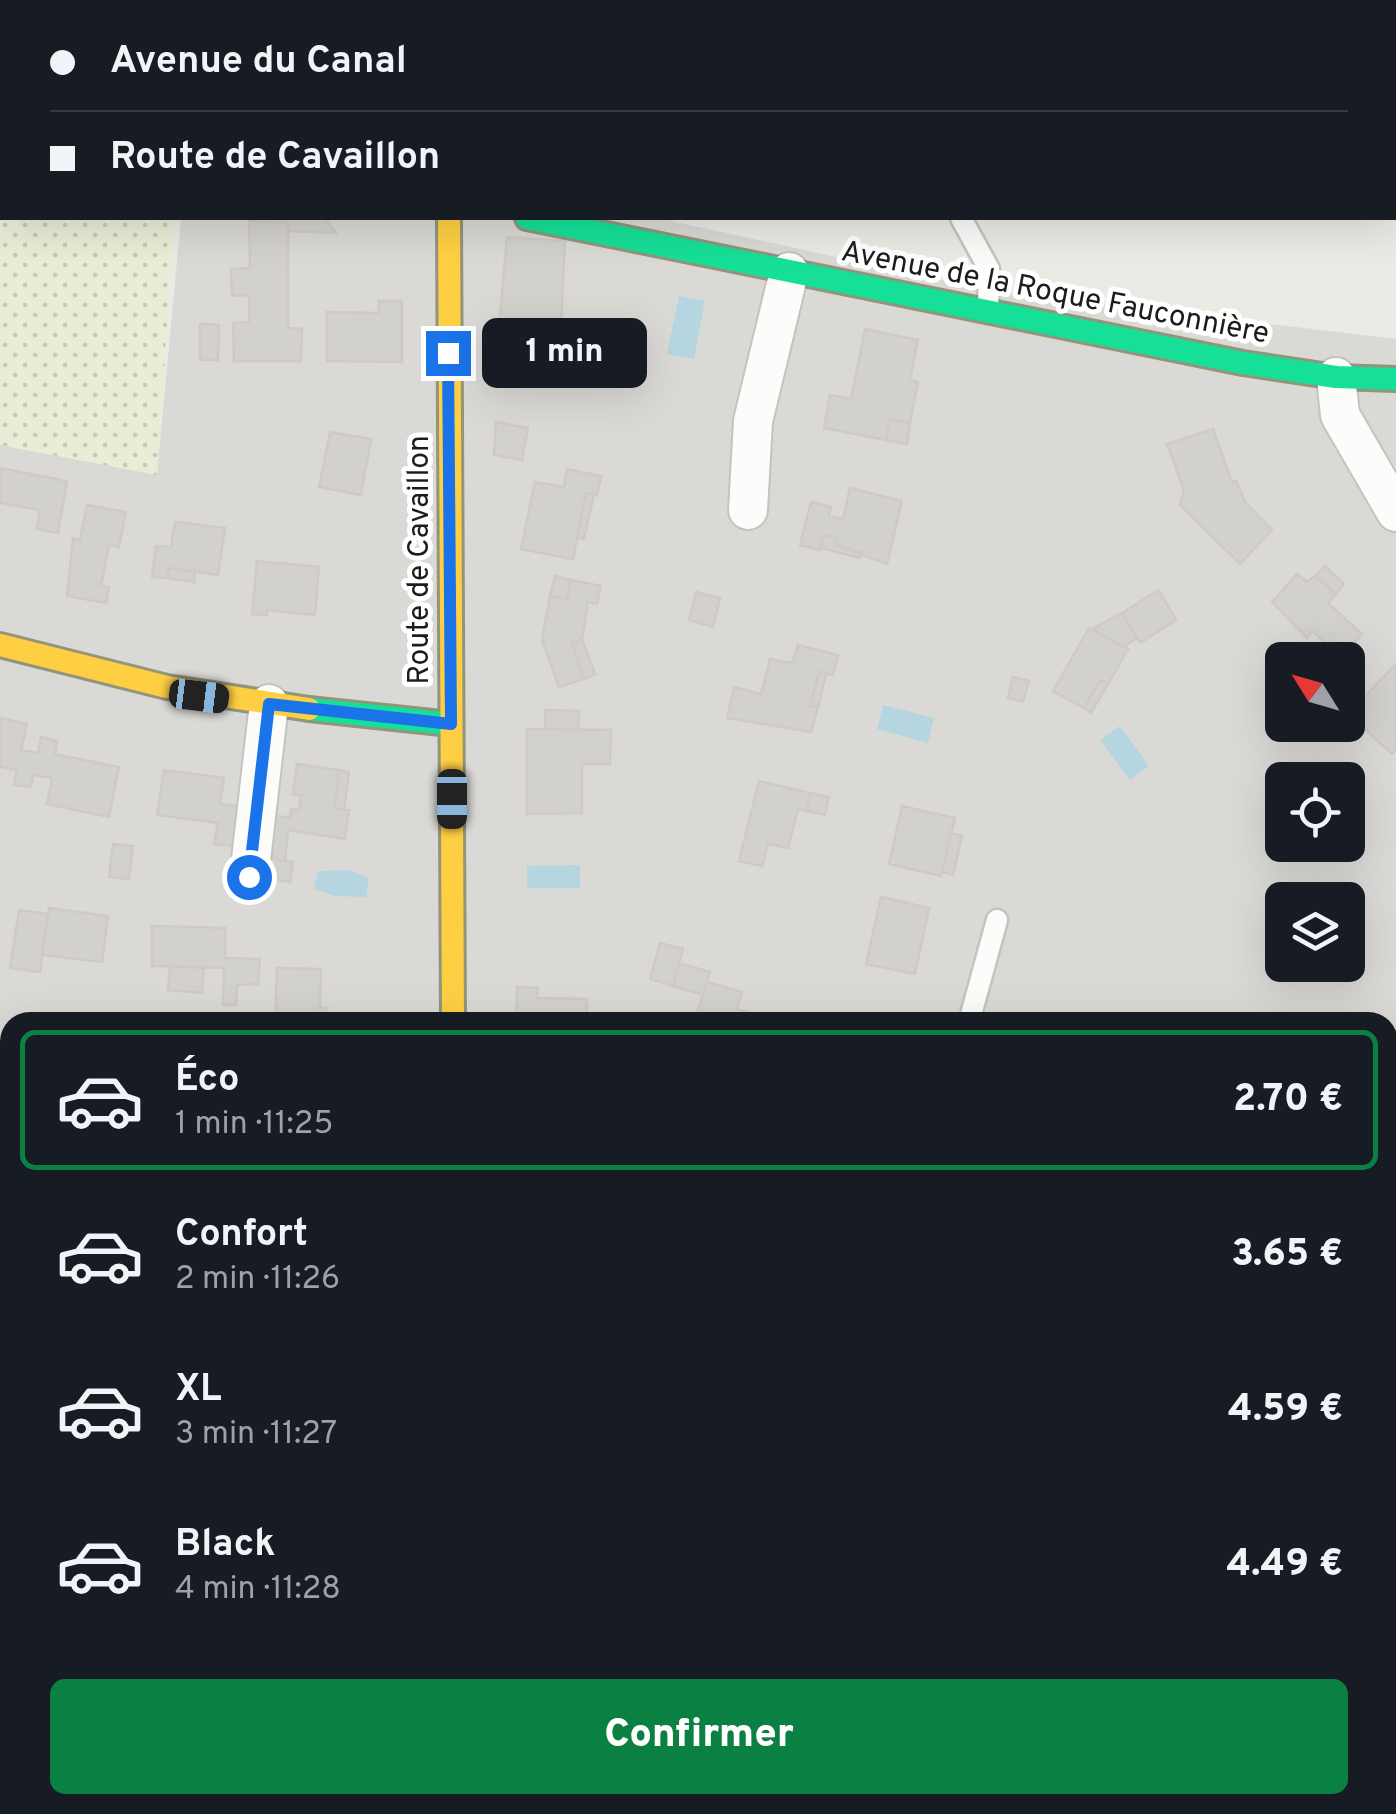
<!DOCTYPE html>
<html lang="fr">
<head>
<meta charset="utf-8">
<style>
  :root { --surface:#171b24; --page:#20242c; --text:#f1f3f6; --muted:#9ea1a6; --line:#363941; --accent:#0b8043 }
  body { margin:0; font-family:Overpass,sans-serif; background:var(--page); color:var(--text); height:100vh; display:flex; flex-direction:column; font-size:38px; white-space:nowrap }
  * { box-sizing:border-box; margin:0 }
  p { font-size:32px; color:var(--muted) }
  .icon { flex:none; width:55px; height:55px; fill:none; stroke:currentColor; stroke-width:2; stroke-linecap:round; stroke-linejoin:round }
  .map { position:relative; flex:1; overflow:hidden }
  .side { position:absolute; left:0px; top:1012px; width:1398px; height:802px; display:flex; flex-direction:column; background:var(--surface); border-radius:30px 30px 0 0; box-shadow:0 10px 40px #0002 }
  .side>* { flex:none }
  .guide { position:absolute; left:0px; top:0px; width:1398px; height:220px; box-shadow:0 10px 40px #0002; display:grid; align-content:center; height:220px; padding:0 50px; background:var(--surface) }
  .needle { width:65px; rotate:307deg }
  .tools { position:absolute; left:1265px; top:642px; display:grid; gap:20px }
  .tools a { display:grid; place-items:center; width:100px; height:100px; border-radius:15px; background:var(--surface); box-shadow:0 10px 40px #0002; font-size:50px }
  .end { position:absolute; width:45px; height:45px; margin:-22px; border:12px solid #1a73e8; background:#fff; box-shadow:0 0 0 5px #fff }
  .from { border-radius:50% }
  .bubble { position:absolute; height:70px; border-radius:15px; background:var(--surface); box-shadow:0 10px 40px #0002; font-size:32px; font-weight:800; line-height:70px; text-align:center }
  .car { position:absolute; width:30px; height:60px; margin:-30px -15px; border-radius:12px; box-shadow:0 0 8px 2px #0007; background:linear-gradient(#222 24%,#8ab4d8 0 40%,#222 0 76%,#8ab4d8 0 86%,#222 0) }
  .guide b { display:flex; align-items:center; gap:35px; height:95px; font-size:38px }
  .guide b+b { border-top:2px solid var(--line) }
  .guide i { width:25px; height:25px; background:var(--text) }
  ul { padding:18px 0 0; list-style:none }
  li { display:flex; align-items:center; gap:30px; height:140px; margin:0 20px 15px; padding:0 30px; border:5px solid transparent; border-radius:15px }
  li div { flex:1 }
  li b { display:block; font-size:38px }
  li em { font-style:normal; font-weight:800 }
  li.selected { border-color:var(--accent) }
  li>.icon { width:90px; height:90px; stroke-width:1.5 }
  .primary-button { display:flex; gap:20px; margin-top:auto; padding:20px 50px }
  .primary-button a { flex:1; height:115px; border-radius:15px; background:var(--accent); color:#fff; font-size:40px; font-weight:800; line-height:115px; text-align:center }
  .map>svg:first-child { display:block }
  .residential { fill:#dad9d6; fill-rule:evenodd }
  .education { fill:#f5f6de }
  .farmland { fill:url(#farmland-dots) }
  .water { fill:#b5d6e0 }
  .building { fill:#d3d1cd; stroke:#cecbc6; stroke-width:2.5 }
  .lines { fill:none; stroke-linecap:round; stroke-linejoin:round }
  .lane-casing { stroke:#c3c3c0; stroke-width:25 }
  .street-casing { stroke:#c3c3c0; stroke-width:42 }
  .fast-casing { stroke:#92957c; stroke-width:28 }
  .slow-casing { stroke:#92957c; stroke-width:28 }
  .lane { stroke:#fcfcfb; stroke-width:20 }
  .street { stroke:#fcfcfb; stroke-width:38 }
  .fast { stroke:#16e098; stroke-width:22 }
  .slow { stroke:#ffcf43; stroke-width:22 }
  .route { stroke:#1a73e8; stroke-width:12 }
  .labels { text-anchor:middle; dominant-baseline:central; stroke-width:10; stroke-linejoin:round; paint-order:stroke }
  .street-label { font-size:30px; fill:#1c1c1c; stroke:#fff }
</style>
</head>
<body>
<div class="map">
<svg width="1396" height="1814" viewBox="0 0 1396 1814">
  <defs>
    <pattern id="farmland-dots" width="8" height="8" patternUnits="userSpaceOnUse" patternTransform="scale(2.5)"><rect width="8" height="8" fill="#eaedd6"/><path d="M2 2h.1M6 6h.1" fill="none" stroke="#c8cbb7" stroke-width="1.8" stroke-linecap="round"/></pattern>
  </defs>
  <rect width="100%" height="100%" fill="#ebeae4"/>
  <!-- residential -->
  <path class="residential" d="M181,218H658L992,291L1396,339V1814H0V445L157,474ZM1282,660H1348V725H1282ZM1282,780H1348V845H1282ZM1282,900H1348V965H1282ZM10,1022H1388V1805H10Z"/>
  <!-- education -->
  <path class="education" d="M0,1773L10,1775V1805H190L204,1807L203,1814H0Z"/>
  <!-- farmland -->
  <path class="farmland" d="M0,0H188L2,2V218H174L157,475L0,445Z"/>
  <!-- water -->
  <path class="water" d="M679,296L705,301L694,359L667,354Z
    M883,705L934,718L928,743L877,729Z
    M1120,726L1149,766L1130,780L1100,740Z
    M580,865V888H527V866Z
    M351,870L369,879L366,897L335,896L314,889L318,871Z"/>
  <!-- building -->
  <path class="building" d="M249,218H324L336,233L288,231V223L249,221Z
    M249,221L288,223V328L302,329L301,361H234L233,323L249,322V295L232,296L231,269L250,268Z
    M507,237L565,241L560,343L498,339Z
    M379,301H402V362L327,361V312L378,313Z
    M200,324L219,325L218,360H200Z
    M865,329L918,340L910,380L918,382L910,423L890,419L886,440L824,428L830,395L851,399Z
    M890,419L910,423L907,444L886,440Z
    M496,422L528,428L522,460L494,455Z
    M1213,429L1232,482L1236,481L1246,503L1272,530L1240,564L1180,505L1184,490L1167,444Z
    M330,432L371,439L361,495L319,487Z
    M0,468L67,481L58,533L37,529L40,510L0,503Z
    M567,469L601,476L597,495L586,493L573,559L521,549L535,482L564,487Z
    M850,488L902,501L887,564L836,545L837,538L823,535L820,550L800,545L811,502L831,507L829,516L843,519Z
    M586,493L594,494L584,539L577,537Z
    M87,505L126,512L119,547L109,545L101,586L109,587L106,603L67,596L73,538L80,540Z
    M175,522L225,528L218,575L169,568L167,578L152,577L156,546L171,547Z
    M823,535L837,538L836,545L862,552L860,558L821,548Z
    M257,561L319,567L315,615L267,610V615L252,614Z
    M1325,566L1344,584L1336,594L1315,576Z
    M169,568L195,572L194,582L167,578Z
    M1297,574L1307,582L1315,576L1336,594L1328,603L1362,634L1341,657L1312,631L1307,638L1272,602Z
    M555,576L571,580L567,599L550,596Z
    M571,580L601,586L597,604L588,602L582,639L572,644L584,679L559,687L542,640L550,596L567,599Z
    M1159,590L1176,620L1140,643L1122,613Z
    M696,592L720,598L713,627L689,620Z
    M1122,613L1137,638L1123,647L1092,629Z
    M1089,628L1128,649L1108,684L1100,680L1084,708L1053,691Z
    M582,639L595,674L584,679L572,644Z
    M798,645L838,655L833,675L819,672L810,706L818,707L811,732L727,718L734,687L761,694L770,659L792,663Z
    M1396,664V750L1392,754L1348,714Z
    M819,672L826,673L818,707L810,706Z
    M1013,677L1029,681L1023,702L1008,698Z
    M1100,680L1108,684L1091,713L1084,708Z
    M545,710L579,711L578,730L545,729Z
    M0,718L27,724L21,750L38,753L41,737L57,741L55,754L119,767L109,817L47,804L52,778L33,775L31,787L14,785L17,770L0,767Z
    M527,729L611,730L610,764H582V813L527,814Z
    M297,764L339,770L334,808L349,810L345,839L288,830L285,861L266,857L272,815L290,818L291,809L299,810L301,796L293,794Z
    M164,770L224,778L220,804L241,807L236,846L214,844L218,823L157,815Z
    M339,770L349,772L344,809L334,808Z
    M759,781L810,793L806,811L798,809L788,848L768,844L762,866L739,861Z
    M810,793L829,797L825,815L806,811Z
    M902,806L955,818L941,876L889,864Z
    M951,833L962,836L953,875L942,872Z
    M113,844L133,846L129,879L109,877Z
    M266,857L293,862L290,882L279,880Z
    M881,897L929,908L915,974L866,964Z
    M49,908L108,916L102,962L42,955Z
    M19,910L48,914L40,972L10,968Z
    M152,926L225,928V958L260,959L258,984L237,985L236,1005H223L224,968L152,966Z
    M660,943L683,949L673,986L650,979Z
    M679,963L710,972L703,995L673,986Z
    M170,966L204,968L202,993L168,990Z
    M277,968L321,969L320,1008H327V1022H275Z
    M707,982L742,992L737,1009L751,1013L749,1022H694Z
    M517,987L538,988L537,998L587,999V1022L516,1021Z
    M0,1296L10,1298V1354L0,1352Z
    M1388,1454L1396,1455L1389,1527L1396,1529L1395,1547H1388Z
    M0,1484L10,1486V1541L0,1539Z
    M1388,1694H1396L1394,1752H1388Z
    M660,1805H705L713,1807V1814H660Z"/>
  <g class="lines">
    <!-- lane casing -->
    <g class="lane-casing">
      <path id="lane" d="M961,218L989,269L988,311
        M969,1022L997,920"/>
    </g>
    <!-- street casing -->
    <g class="street-casing">
      <path id="street" d="M1336,377L1340,415L1396,512
        M748,510L753,421L789,272
        M249,877L269,704
        M0,1265L10,1267
        M0,1465L10,1466
        M0,1612L10,1614
        M1244,1805L1263,1814
        M861,1814L863,1805"/>
    </g>
    <!-- fast casing -->
    <g class="fast-casing">
      <path id="fast" d="M527,218L1243,363L1336,377L1396,379
        M309,709L451,724
        M456,1805V1814"/>
    </g>
    <!-- slow casing -->
    <g class="slow-casing">
      <path id="slow" d="M470,0V2
        M449,218L453,1022
        M0,645L167,687L309,709"/>
    </g>
    <!-- lane -->
    <use href="#lane" class="lane"/>
    <!-- street -->
    <use href="#street" class="street"/>
    <!-- fast -->
    <use href="#fast" class="fast"/>
    <!-- slow -->
    <use href="#slow" class="slow"/>
  </g>
  <g class="lines">
    <!-- route -->
    <path class="route" d="M249,877L269,704L451,724L448,353"/>
  </g>
  <g class="labels">
    <!-- street labels -->
    <g class="street-label">
      <text transform="translate(1055 294) rotate(11)">Avenue de la Roque Fauconnière</text>
      <text transform="translate(420 560) rotate(-90)">Route de Cavaillon</text>
    </g>
  </g>
</svg>
<div class="tools">
<a><svg class="needle" viewBox="-14 -14 28 28"><path d="M0-13l5 13h-10z" fill="#e53935"/><path d="M0 13l5-13h-10z" fill="#9ea1a6"/></svg></a>
<a><svg class="icon" aria-label="locate" viewBox="0 0 24 24"><circle cx="12" cy="12" r="6"/><path d="M12 2v4M12 18v4M2 12h4M18 12h4"/></svg></a>
<a><svg class="icon" aria-label="layers" viewBox="0 0 24 24"><path d="M12 4l9 5-9 5-9-5zM3 14l9 5 9-5"/></svg></a>
</div>
<i class="end from" style="left:249px;top:877px"></i>
<i class="end" style="left:448px;top:353px"></i>
<div class="bubble" style="left:482px;top:318px;width:165px">1 min</div>
<i class="car" style="left:199px;top:696px;rotate:97deg"></i>
<i class="car" style="left:452px;top:799px;rotate:180deg"></i>
<div class="guide">
<b><i class="from"></i>Avenue du Canal</b>
<b><i></i>Route de Cavaillon</b>
</div>
<section class="side">
<ul>
<li class="selected"><svg class="icon" aria-label="car" viewBox="0 0 24 24"><path d="M5 17H2v-5l4-1 3-4h7l3 4 3 1v5h-3M9 17h6M6 11h13"/><circle cx="7" cy="17" r="2"/><circle cx="17" cy="17" r="2"/></svg><div><b>Éco</b><p>1 min · 11:25</p></div><em>2.70 €</em></li>
<li><svg class="icon" aria-label="car" viewBox="0 0 24 24"><path d="M5 17H2v-5l4-1 3-4h7l3 4 3 1v5h-3M9 17h6M6 11h13"/><circle cx="7" cy="17" r="2"/><circle cx="17" cy="17" r="2"/></svg><div><b>Confort</b><p>2 min · 11:26</p></div><em>3.65 €</em></li>
<li><svg class="icon" aria-label="car" viewBox="0 0 24 24"><path d="M5 17H2v-5l4-1 3-4h7l3 4 3 1v5h-3M9 17h6M6 11h13"/><circle cx="7" cy="17" r="2"/><circle cx="17" cy="17" r="2"/></svg><div><b>XL</b><p>3 min · 11:27</p></div><em>4.59 €</em></li>
<li><svg class="icon" aria-label="car" viewBox="0 0 24 24"><path d="M5 17H2v-5l4-1 3-4h7l3 4 3 1v5h-3M9 17h6M6 11h13"/><circle cx="7" cy="17" r="2"/><circle cx="17" cy="17" r="2"/></svg><div><b>Black</b><p>4 min · 11:28</p></div><em>4.49 €</em></li>
</ul>
<div class="primary-button"><a>Confirmer</a></div>
</section>
</div>
</body>
</html>
